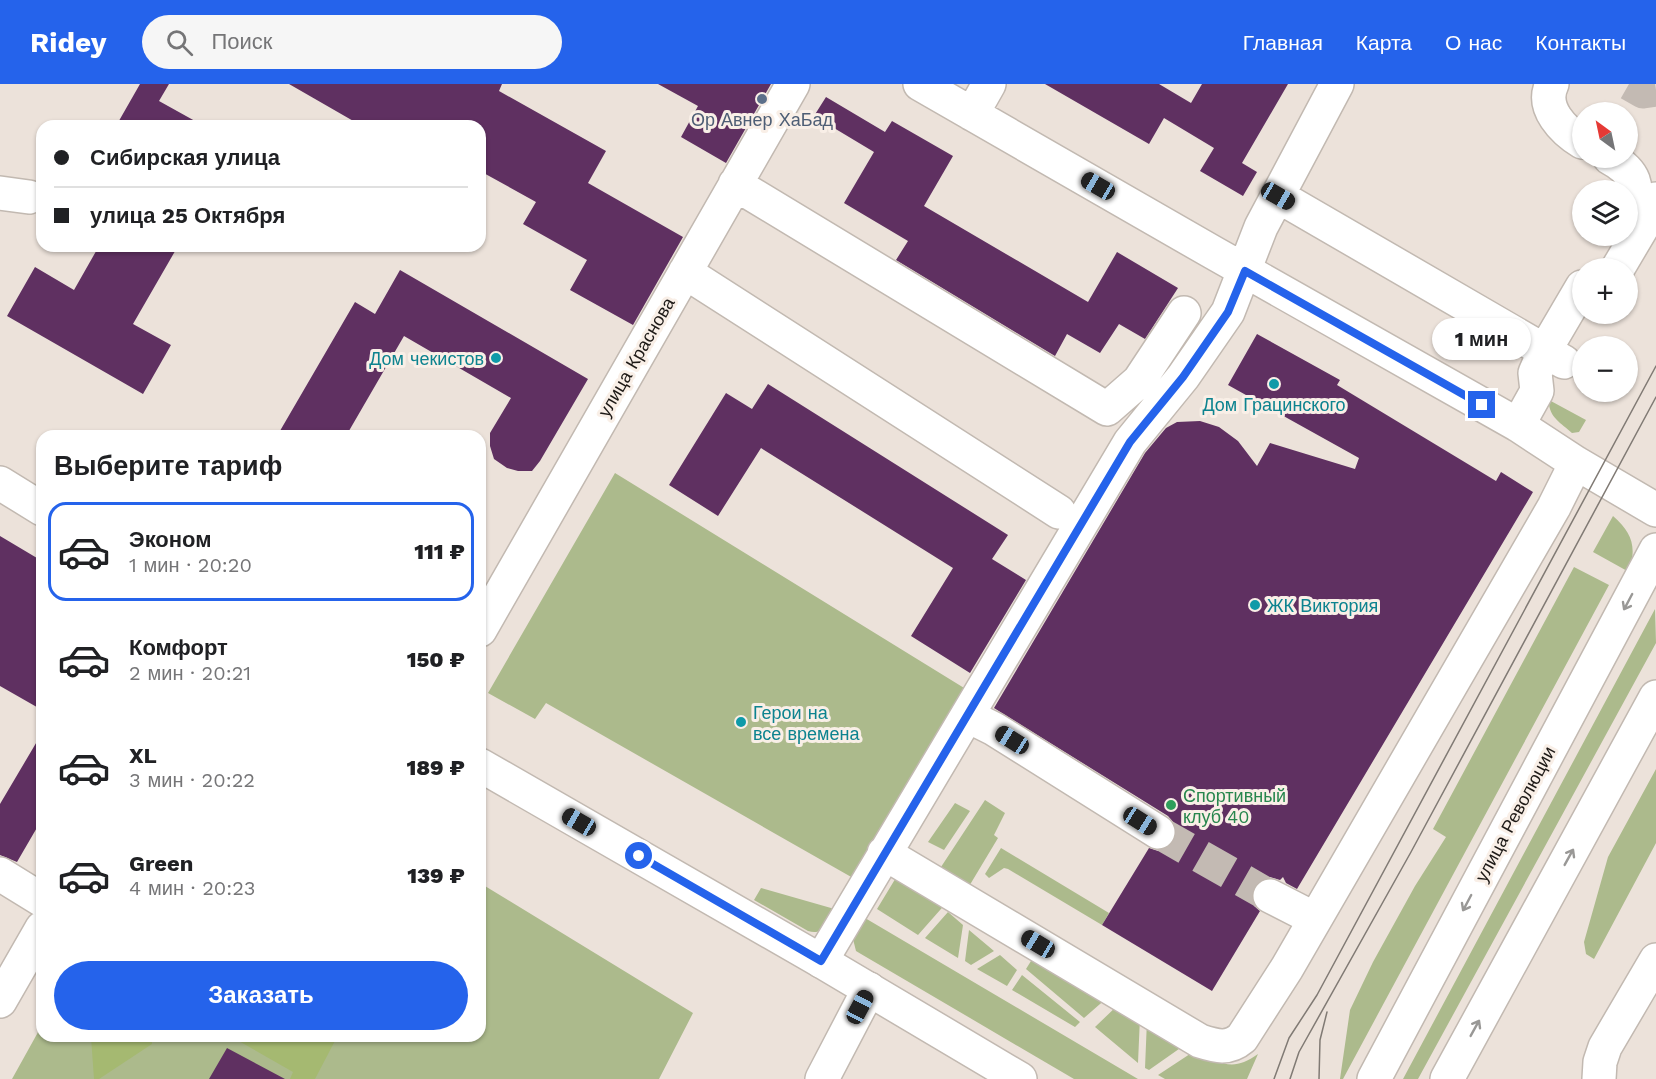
<!DOCTYPE html>
<html lang="ru">
<head>
<meta charset="utf-8">
<style>
  :root { --surface:#fff; --page:#f6f6f6; --text:#202124; --muted:#757577; --line:#e0e0e0; --accent:#2563eb }
  body { margin:0; font-family:"Work Sans",sans-serif; background:var(--page); color:var(--text); height:100vh; display:flex; flex-direction:column; font-size:22px; white-space:nowrap }
  * { box-sizing:border-box; margin:0 }
  p { font-size:20px; color:var(--muted) }
  .icon { flex:none; width:33px; height:33px; fill:none; stroke:currentColor; stroke-width:2; stroke-linecap:round; stroke-linejoin:round }
  .map { position:relative; flex:1; overflow:hidden }
  .details { position:absolute; left:36px; top:346px; width:450px; height:612px; display:flex; flex-direction:column; background:var(--surface); border-radius:18px; box-shadow:0 2px 4px #0004 }
  .details>* { flex:none }
  .guide { position:absolute; left:36px; top:36px; width:450px; height:132px; border-radius:18px; box-shadow:0 2px 4px #0004; display:grid; align-content:center; height:132px; padding:0 18px; background:var(--surface) }
  .needle { width:39px; rotate:327deg }
  .tools { position:absolute; left:1572px; top:18px; display:grid; gap:12px }
  .tools a { display:grid; place-items:center; width:66px; height:66px; border-radius:50%; background:var(--surface); box-shadow:0 2px 4px #0004; font-size:30px }
  .end { position:absolute; width:27px; height:27px; margin:-14px; border:8px solid #2563eb; background:#fff; box-shadow:0 0 0 3px #fff }
  .from { border-radius:50% }
  .bubble { position:absolute; height:42px; border-radius:21px; background:var(--surface); box-shadow:0 2px 4px #0004; font-size:20px; font-weight:800; line-height:42px; text-align:center }
  .car { position:absolute; width:18px; height:36px; margin:-18px -9px; border-radius:8px; box-shadow:0 0 4px 2px #0007; background:linear-gradient(#222 24%,#8ab4d8 0 40%,#222 0 76%,#8ab4d8 0 86%,#222 0) }
  .guide b { display:flex; align-items:center; gap:21px; height:57px; font-size:22px }
  .guide b+b { border-top:2px solid var(--line) }
  .guide i { width:15px; height:15px; background:var(--text) }
  ul { padding:0; list-style:none }
  li { display:flex; align-items:center; gap:18px; height:99px; margin:0 12px 9px; padding:0 6px; border:3px solid transparent; border-radius:18px }
  li div { flex:1 }
  li b { display:block; font-size:22px }
  li em { font-style:normal; font-weight:800 }
  li.on { border-color:var(--accent) }
  li>.icon { width:54px; height:54px; stroke-width:1.5 }
  h2 { padding:0 18px; font-size:27px; line-height:72px }
  .primary-button { display:flex; gap:12px; margin-top:auto; padding:12px 18px }
  .primary-button a { flex:1; height:69px; border-radius:36px; background:var(--accent); color:#fff; font-size:24px; font-weight:800; line-height:69px; text-align:center }
  header { display:flex; align-items:center; gap:36px; box-sizing:border-box; height:84px; padding:0 30px; background:var(--accent); color:#fff }
  header strong { font-size:28px }
  nav { display:flex; gap:33px; margin-inline-start:auto; font-size:21px }
  .search { width:420px; height:54px; background:var(--page); display:flex; align-items:center; gap:15px; box-sizing:border-box; padding:0 21px; border-radius:33px; color:var(--muted); font-size:22px }
  .map>svg:first-child { display:block }
  .green { fill:#acba8c }
  .forest { fill:#a5b971 }
  .building { fill:#5f3061 }
  .lines { fill:none; stroke-linecap:round; stroke-linejoin:round }
  .minor-tunnel { stroke:#c3bab3; stroke-width:33; stroke-dasharray:33 16; stroke-linecap:butt }
  .minor-casing { stroke:#c2b9b1; stroke-width:36 }
  .major-casing { stroke:#c2b9b1; stroke-width:36 }
  .minor { stroke:#fff; stroke-width:33 }
  .major { stroke:#fff; stroke-width:33 }
  .tram { stroke:#807a74; stroke-width:1.5 }
  .oneway { stroke:#999896 }
  .route { stroke:#2563eb; stroke-width:8 }
  .service-dot { fill:#5c6f8a; stroke:#f9efe7; stroke-width:2 }
  .culture-dot { fill:#0f9aa8; stroke:#f9efe7; stroke-width:2 }
  .leisure-dot { fill:#2e9e5b; stroke:#f9efe7; stroke-width:2 }
  .labels { text-anchor:middle; dominant-baseline:central; stroke-width:6; stroke-linejoin:round; paint-order:stroke }
  .service-label { font-size:18px; fill:#4e5e75; stroke:#f9efe7 }
  .street-label { font-size:18px; fill:#1d1916; stroke:#f9efe7 }
  .culture-label { font-size:18px; fill:#0d838f; stroke:#f9efe7; text-anchor:start }
  .leisure-label { font-size:18px; fill:#27864d; stroke:#f9efe7; text-anchor:start }
</style>
</head>
<body>
<header>
<strong>Ridey</strong>
<div class="search"><svg class="icon" aria-label="search" viewBox="0 0 24 24"><circle cx="10" cy="10" r="6"/><path d="M15 15l6 6"/></svg>Поиск</div>
<nav><a>Главная</a><a>Карта</a><a>О нас</a><a>Контакты</a></nav>
</header>
<div class="map">
<svg width="1656" height="995" viewBox="0 0 1656 995">
  <rect width="100%" height="100%" fill="#ece2da"/>
  <!-- green -->
  <path class="green" d="M1549,316L1586,336L1579,348L1572,349C1561,339 1548,333 1549,316Z
    M615,389L969,607L853,794L546,619L535,635L488,609Z
    M1613,432C1632,449 1637,462 1629,488L1593,468Z
    M1574,483L1609,501L1343,995H1340L1350,926L1373,878L1415,802L1446,753L1433,745Z
    M1655,525L1656,559L1418,995H1403Z
    M1656,685V759L1594,875L1586,870L1584,858L1608,773Z
    M985,716L1005,729L994,751L998,754L968,804L939,786Z
    M955,719L970,727L944,766L928,758Z
    M1001,764L1109,829L1102,841L1008,785L1004,784L989,794L985,790Z
    M897,792L948,817L918,851L877,825Z
    M480,799L693,929L659,995H12L42,941V952H480Z
    M761,804L838,826C829,838 824,852 808,847L754,816Z
    M948,828L963,841L958,874L925,854Z
    M865,834L1138,995H1074L861,870L856,867L853,855Z
    M969,846L994,867L971,881L965,877Z
    M1036,869L1108,913L1084,934L1026,885Z
    M1000,871L1017,886L1007,902L977,885Z
    M1022,891L1080,938L1075,943L1012,906Z
    M1119,920L1140,933L1138,979L1095,943Z
    M1147,936L1186,960L1149,986L1145,984Z
    M1196,966C1221,980 1233,988 1258,970L1247,995H1165L1158,991Z"/>
  <!-- forest -->
  <path class="forest" d="M238,952H337V953L315,995H290L293,988L237,956Z
    M91,953H152V960L99,995H94Z"/>
  <!-- building -->
  <path class="building" d="M140,0H169L159,17L204,42H116Z
    M289,0H502L499,7L606,67L588,99L683,153L633,241L570,206L587,176L523,140L536,118L480,87V42H362Z
    M658,0H771L726,79L681,53L698,22Z
    M1045,0H1159L1191,19L1202,0H1288L1242,79L1257,88L1243,112L1200,87L1214,64L1164,34L1149,60Z
    M826,13L885,48L892,37L953,72L924,122L1088,218L1117,168L1178,204L1145,255L1119,240L1100,269L1067,250L1055,272L896,176L908,157L844,119L874,68L814,32Z
    M99,162H178L133,240L171,261L143,310L7,232L35,183L74,206Z
    M400,186L588,295L540,377L532,387H518L507,384L494,375L490,362V349L511,314L404,252L346,352H277L355,218L375,230Z
    M1257,250L1340,296L1337,301L1496,397L1501,388L1533,408L1297,805L1286,799L1283,793L1280,796L1270,793L1260,796L1254,803L1251,814L1254,822L1260,827L1212,907L1102,841L1149,764L1158,767L1166,765L1174,758L1177,749L1174,739L1168,732L994,624L1145,369L1166,344L1177,338L1200,337L1219,343L1238,357L1257,382L1270,359L1355,385L1359,374L1228,301Z
    M768,300L1008,451L992,475L1026,496L970,589L911,552L953,484L761,364L718,432L669,401L726,309L752,325Z
    M0,452L42,477V626L0,602Z
    M42,649V735L17,778L0,771V720Z
    M227,964L285,995H209Z"/>
  <g class="lines">
    <!-- minor-tunnel -->
    <path class="minor-tunnel" d="M1629,0L1643,8L1656,6
      M1158,748L1270,812"/>
    <!-- minor casing -->
    <g class="minor-casing">
      <path id="minor" d="M920,0L1214,169L1518,341L1576,379L1656,426
        M1552,0C1540,24 1564,47 1582,58
        M972,30L989,0
        M1610,74C1634,87 1642,103 1628,128
        M735,100L1107,325L1139,297L1184,229
        M0,109L29,113
        M1278,112L1564,278
        M1618,184L1650,130L1656,115
        M685,188L1059,428
        M1518,341L1537,307L1535,289L1545,266L1582,203
        M480,546L793,0
        M968,632L994,645L1158,748
        M884,769L1200,957C1216,962 1228,966 1242,954L1287,884L1554,423L1576,379
        M0,790L42,816
        M1270,812L1315,835
        M821,877L1130,358L1183,293L1228,228L1261,143L1337,0
        M0,917L42,844
        M822,995L869,905
        M1599,995L1600,978L1605,963L1656,876"/>
    </g>
    <!-- major casing -->
    <g class="major-casing">
      <path id="major" d="M0,399L42,425
        M480,681L821,877L1020,995
        M1374,995L1656,466
        M1447,995L1656,613"/>
    </g>
    <!-- minor -->
    <use href="#minor" class="minor"/>
    <!-- major -->
    <use href="#major" class="major"/>
    <!-- tram -->
    <path class="tram" d="M1274,995L1289,954L1317,911L1656,282
      M1290,995L1299,968L1411,768L1656,313
      M1319,995L1320,956L1327,928"/>
  </g>
  <!-- one-way arrows -->
  <defs><path id="oneway-shaft" d="M-6 0H5M1.5-3L5.5 0L1.5 3" fill="none" stroke-width="1.6" stroke-linecap="round" stroke-linejoin="round" transform="scale(1.5)"/></defs>
  <g class="oneway">
    <use href="#oneway-shaft" transform="translate(1628 518) rotate(118)"/>
    <use href="#oneway-shaft" transform="translate(1569 773) rotate(-61)"/>
    <use href="#oneway-shaft" transform="translate(1467 819) rotate(118)"/>
    <use href="#oneway-shaft" transform="translate(1475 944) rotate(-61)"/>
  </g>
  <g class="lines">
    <!-- route -->
    <path class="route" d="M639,772L821,877L1130,358L1183,293L1228,228L1245,187L1482,321"/>
  </g>
  <!-- markers -->
  <circle class="service-dot" cx="762" cy="15" r="6"/>
  <g class="culture-dot">
    <circle cx="496" cy="274" r="6"/>
    <circle cx="1274" cy="300" r="6"/>
    <circle cx="1255" cy="521" r="6"/>
    <circle cx="741" cy="638" r="6"/>
  </g>
  <circle class="leisure-dot" cx="1171" cy="721" r="6"/>
  <g class="labels">
    <!-- service labels -->
    <g class="service-label">
      <text x="762" y="35">Ор Авнер ХаБад</text>
    </g>
    <!-- street labels -->
    <g class="street-label">
      <text transform="translate(636 273) rotate(-60)">улица Краснова</text>
      <text transform="translate(1515 730) rotate(-62)">улица Революции</text>
    </g>
    <!-- culture labels -->
    <g class="culture-label">
      <text x="484" y="274" text-anchor="end">Дом чекистов</text>
      <text x="1274" y="320" text-anchor="middle">Дом Грацинского</text>
      <text x="1267" y="521">ЖК Виктория</text>
      <text x="753" y="628">Герои на<tspan x="753" dy="21">все времена</tspan></text>
    </g>
    <!-- leisure labels -->
    <g class="leisure-label">
      <text x="1183" y="711">Спортивный<tspan x="1183" dy="21">клуб 40</tspan></text>
    </g>
  </g>
</svg>
<div class="tools">
<a><svg class="needle" viewBox="-14 -14 28 28"><path d="M0-13l5 13h-10z" fill="#e53935"/><path d="M0 13l5-13h-10z" fill="#757577"/></svg></a>
<a><svg class="icon" aria-label="layers" viewBox="0 0 24 24"><path d="M12 4l9 5-9 5-9-5zM3 14l9 5 9-5"/></svg></a>
<a>+</a>
<a>−</a>
</div>
<i class="end from" style="left:639px;top:772px"></i>
<i class="end" style="left:1482px;top:321px"></i>
<div class="bubble" style="left:1432px;top:234px;width:99px">1 мин</div>
<i class="car" style="left:1098px;top:102px;rotate:300deg"></i>
<i class="car" style="left:1278px;top:112px;rotate:120deg"></i>
<i class="car" style="left:1012px;top:656px;rotate:302deg"></i>
<i class="car" style="left:1140px;top:737px;rotate:122deg"></i>
<i class="car" style="left:579px;top:738px;rotate:300deg"></i>
<i class="car" style="left:1038px;top:860px;rotate:301deg"></i>
<i class="car" style="left:860px;top:923px;rotate:28deg"></i>
<div class="guide">
<b><i class="from"></i>Сибирская улица</b>
<b><i></i>улица 25 Октября</b>
</div>
<section class="details">
<h2>Выберите тариф</h2>
<ul>
<li class="on"><svg class="icon" aria-label="car" viewBox="0 0 24 24"><path d="M5 17H2v-5l4-1 3-4h7l3 4 3 1v5h-3M9 17h6M6 11h13"/><circle cx="7" cy="17" r="2"/><circle cx="17" cy="17" r="2"/></svg><div><b>Эконом</b><p>1 мин · 20:20</p></div><em>111 ₽</em></li>
<li><svg class="icon" aria-label="car" viewBox="0 0 24 24"><path d="M5 17H2v-5l4-1 3-4h7l3 4 3 1v5h-3M9 17h6M6 11h13"/><circle cx="7" cy="17" r="2"/><circle cx="17" cy="17" r="2"/></svg><div><b>Комфорт</b><p>2 мин · 20:21</p></div><em>150 ₽</em></li>
<li><svg class="icon" aria-label="car" viewBox="0 0 24 24"><path d="M5 17H2v-5l4-1 3-4h7l3 4 3 1v5h-3M9 17h6M6 11h13"/><circle cx="7" cy="17" r="2"/><circle cx="17" cy="17" r="2"/></svg><div><b>XL</b><p>3 мин · 20:22</p></div><em>189 ₽</em></li>
<li><svg class="icon" aria-label="car" viewBox="0 0 24 24"><path d="M5 17H2v-5l4-1 3-4h7l3 4 3 1v5h-3M9 17h6M6 11h13"/><circle cx="7" cy="17" r="2"/><circle cx="17" cy="17" r="2"/></svg><div><b>Green</b><p>4 мин · 20:23</p></div><em>139 ₽</em></li>
</ul>
<div class="primary-button"><a>Заказать</a></div>
</section>
</div>
</body>
</html>
